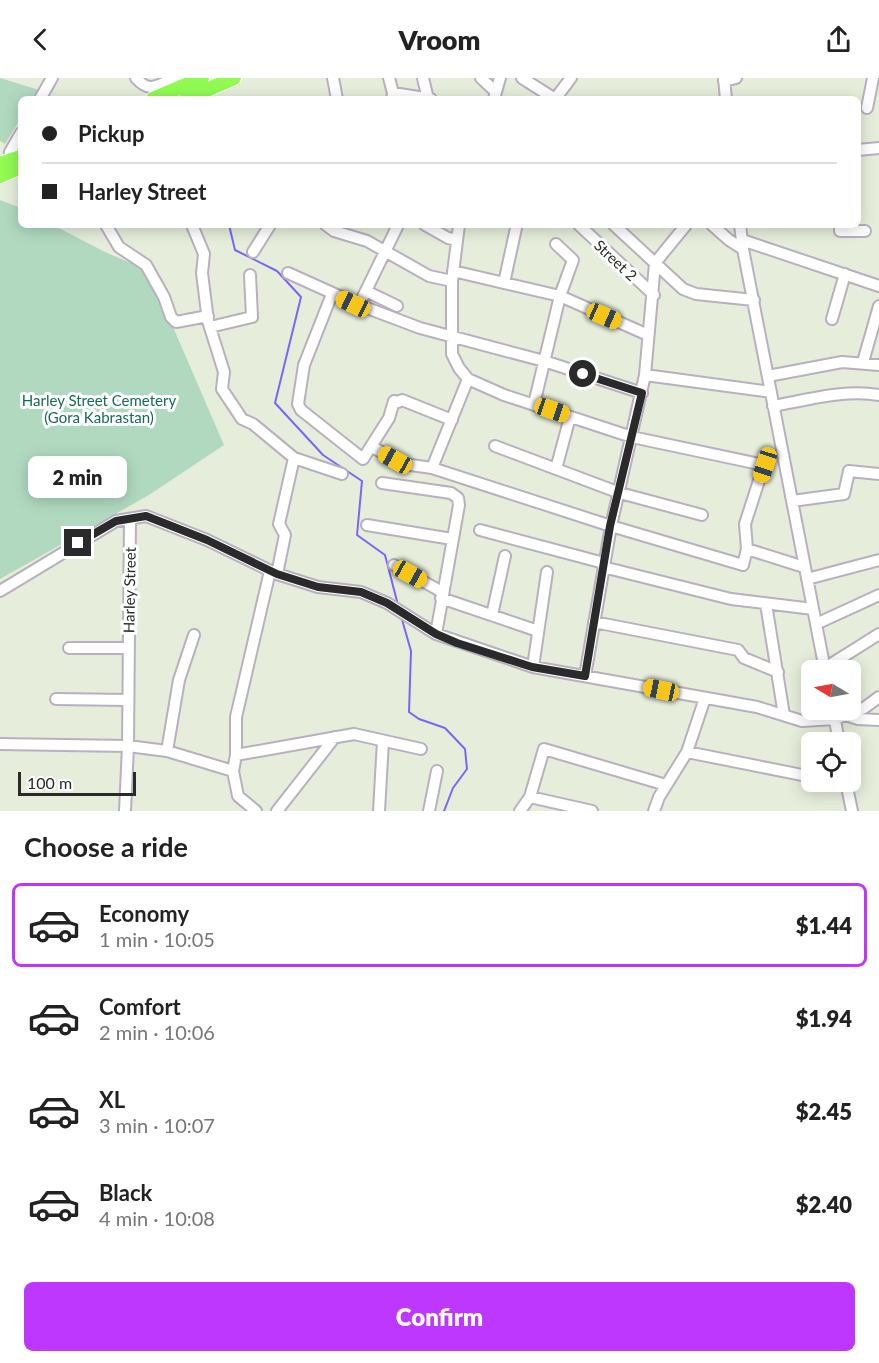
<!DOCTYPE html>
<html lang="en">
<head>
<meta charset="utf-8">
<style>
  :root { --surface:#fff; --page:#f6f6f6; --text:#222; --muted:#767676; --line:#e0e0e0; --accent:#be37ff }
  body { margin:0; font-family:Lato,sans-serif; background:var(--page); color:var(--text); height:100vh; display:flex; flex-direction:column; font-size:22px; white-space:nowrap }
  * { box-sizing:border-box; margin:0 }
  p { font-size:20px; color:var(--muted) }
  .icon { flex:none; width:33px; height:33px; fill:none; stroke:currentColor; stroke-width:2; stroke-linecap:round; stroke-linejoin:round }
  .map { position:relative; height:733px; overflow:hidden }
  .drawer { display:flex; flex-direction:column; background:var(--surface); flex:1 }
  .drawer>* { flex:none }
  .top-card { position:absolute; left:18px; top:18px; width:843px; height:132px; border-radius:9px; box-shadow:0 3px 15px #0003; display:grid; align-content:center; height:132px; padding:0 24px; background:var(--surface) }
  .needle { width:39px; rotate:280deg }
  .fabs { position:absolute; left:801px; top:582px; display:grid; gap:12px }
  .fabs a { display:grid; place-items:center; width:60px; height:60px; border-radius:9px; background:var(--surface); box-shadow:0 3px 15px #0003; font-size:30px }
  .scale { position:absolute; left:18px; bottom:15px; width:118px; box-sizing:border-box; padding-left:6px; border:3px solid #2a2a2a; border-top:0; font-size:16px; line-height:21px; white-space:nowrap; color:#2a2a2a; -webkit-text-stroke:4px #fff; paint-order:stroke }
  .end { position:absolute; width:27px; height:27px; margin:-14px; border:8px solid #2a2a2a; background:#fff; box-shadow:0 0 0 3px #fff }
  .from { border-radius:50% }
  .bubble { position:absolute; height:42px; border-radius:9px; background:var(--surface); box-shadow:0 3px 15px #0003; font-size:20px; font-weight:800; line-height:42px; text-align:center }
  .car { position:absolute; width:18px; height:36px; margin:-18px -9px; border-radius:8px; box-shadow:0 0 4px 2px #0007; background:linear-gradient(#f5c518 24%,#345 0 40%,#f5c518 0 76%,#345 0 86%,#f5c518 0) }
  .top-card b { display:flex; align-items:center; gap:21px; height:57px; font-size:22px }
  .top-card b+b { border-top:2px solid var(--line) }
  .top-card i { width:15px; height:15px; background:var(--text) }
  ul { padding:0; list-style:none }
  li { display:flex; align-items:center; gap:18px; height:84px; margin:0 12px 9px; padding:0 12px; border:3px solid transparent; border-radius:9px }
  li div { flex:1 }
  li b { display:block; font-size:22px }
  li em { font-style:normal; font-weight:800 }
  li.current { border-color:var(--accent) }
  li>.icon { width:54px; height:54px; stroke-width:1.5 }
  h2 { padding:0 24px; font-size:27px; line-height:72px }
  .cta { display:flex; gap:12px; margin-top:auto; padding:12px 24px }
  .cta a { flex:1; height:69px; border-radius:9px; background:var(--accent); color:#fff; font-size:24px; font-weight:800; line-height:69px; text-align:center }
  header { display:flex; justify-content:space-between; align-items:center; height:78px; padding:0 24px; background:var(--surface); font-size:27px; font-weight:800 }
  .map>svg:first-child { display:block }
  .cemetery { fill:#b1d9c0 }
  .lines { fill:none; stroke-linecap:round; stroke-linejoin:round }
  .stream { stroke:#7966f8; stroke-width:2 }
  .minor-casing { stroke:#baafbf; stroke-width:14 }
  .major-casing { stroke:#fff; stroke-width:16 }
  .minor { stroke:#fff; stroke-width:10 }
  .major { stroke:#91fb53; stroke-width:14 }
  .route { stroke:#2a2a2a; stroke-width:8 }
  .labels { text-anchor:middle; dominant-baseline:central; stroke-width:6; stroke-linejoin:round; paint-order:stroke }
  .street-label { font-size:15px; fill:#2a2a2a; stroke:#fff }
  .park-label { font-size:15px; fill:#156d4f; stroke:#fff }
</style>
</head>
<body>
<header><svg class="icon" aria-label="back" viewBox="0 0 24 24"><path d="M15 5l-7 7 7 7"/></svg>Vroom<svg class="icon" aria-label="share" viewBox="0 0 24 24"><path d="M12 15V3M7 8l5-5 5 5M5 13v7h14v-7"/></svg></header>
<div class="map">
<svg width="879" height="733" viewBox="0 0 879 733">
  <rect width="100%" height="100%" fill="#e6eedb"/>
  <!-- cemetery -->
  <path class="cemetery" d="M0,0L39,12L33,21H21V40L5,66L0,63Z
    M0,122L21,130V147H53L105,174L145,191L154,205L224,367L149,417L0,501Z"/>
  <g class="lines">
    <!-- stream -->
    <path class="stream" d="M229,147L235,172L277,193L301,219L275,325L323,377L362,403L357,457L385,477L398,527
      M401,538L411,573L409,634L419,641L445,650L465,671L467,691L453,710L444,733"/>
    <!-- minor casing -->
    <g class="minor-casing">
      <path id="minor" d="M136,0C150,16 157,7 175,0
        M333,0L337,21
        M389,0L393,15L392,21
        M423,0L428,21
        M481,0L496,14
        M522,0L555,21
        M724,0L726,21
        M724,3L736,0
        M393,15L431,21
        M40,21L52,0
        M494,21L500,0
        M555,21L571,0
        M867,30L873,0
        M858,72L879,70
        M12,83L10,74L21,55
        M106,147L119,169L146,187L164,219L171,239L176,244L208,238
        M192,147L204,176L202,195L208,243L224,294L222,311L242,341L253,346L294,380L342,396
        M326,147L334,153L367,163L429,198L452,203
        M425,147L448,160L457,162
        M459,147L452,203V276L459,290L468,301L504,317L632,359L764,387L745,446L747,471
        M579,147L654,217
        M614,147L683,211L696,216L754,222
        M712,147L729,162L743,171
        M740,147L743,171L825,592
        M840,147V153H865
        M742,162L879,208
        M253,174L270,147
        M453,193L560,218L648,257
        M288,195L359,227L398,147
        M504,205L516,150
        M366,213L397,228
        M332,216L304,287L298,326L301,332L363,381L389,340L394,323L398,324L402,322L452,342
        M359,227L420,250L544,283L642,315
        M832,241L845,196
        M210,249L252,239L250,197
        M863,284L879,228
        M645,297L771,314
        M768,298L842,284L879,287
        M534,326L560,218L573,182L556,166
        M773,328C807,322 845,311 879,317
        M495,368L620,415L702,437
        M372,369L404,386L432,390L611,448L743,487L747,471L804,489
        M432,390L468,301
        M556,391L570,339
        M382,405L451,415L458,420L459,427L436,556
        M792,423L844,416L849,393L879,396
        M367,447L452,461
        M480,452L604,485
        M394,487L442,514
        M603,489L731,521L813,531
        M277,496L285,457L279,446L294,380
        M807,501L879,482
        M0,513L116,443L146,438L207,462L277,496L318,509L361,514L387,525L436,556L533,589L757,629L802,643L835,641L864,630L879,619
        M441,520L538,553
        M766,526L784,637
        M492,537L505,478
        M594,544L738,572L744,580L778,594
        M816,546L879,517
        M69,570H129
        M533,589L547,494
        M825,590L879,556
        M585,598L611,448L645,297L655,185L686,147
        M56,621L128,622
        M833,632L839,664
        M846,637L858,641L879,642
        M0,666L128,668L167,673L233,693
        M167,673L179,602L194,557
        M687,674L812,699
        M236,677L354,656L421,671
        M846,704L852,733
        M530,719L592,733
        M125,733L128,668L130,441
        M256,733L238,718L233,693L236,677V639L270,493
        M277,733L335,659
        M379,733L383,663
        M429,733L437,693
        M520,733L530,719L544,671L666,707
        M654,733L659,719L687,674L705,620"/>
    </g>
    <!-- major casing -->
    <g class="major-casing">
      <path id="major" d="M153,21L202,0
        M186,21L234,0
        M0,86L21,79
        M0,98L21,89"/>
    </g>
    <!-- minor -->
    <use href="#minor" class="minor"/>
    <!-- major -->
    <use href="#major" class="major"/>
  </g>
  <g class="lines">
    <!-- route -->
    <path class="route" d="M78,465L116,443L146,438L207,462L277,496L318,509L361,514L387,525L436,556L457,565L532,589L585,598L610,448L642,315L583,296"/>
  </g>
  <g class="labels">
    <!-- street labels -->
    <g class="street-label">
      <text transform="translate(616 182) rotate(43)">Street 2</text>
      <text transform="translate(129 512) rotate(-89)">Harley Street</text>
    </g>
    <!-- park labels -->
    <g class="park-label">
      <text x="99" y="322">Harley Street Cemetery<tspan x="99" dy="17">(Gora Kabrastan)</tspan></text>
    </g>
  </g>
</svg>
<div class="fabs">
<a><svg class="needle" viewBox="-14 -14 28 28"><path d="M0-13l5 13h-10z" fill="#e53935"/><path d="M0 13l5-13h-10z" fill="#767676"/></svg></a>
<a><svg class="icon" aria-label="locate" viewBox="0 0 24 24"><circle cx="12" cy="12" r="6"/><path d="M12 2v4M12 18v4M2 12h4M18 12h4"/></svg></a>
</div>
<div class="scale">100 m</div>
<i class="end from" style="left:583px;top:296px"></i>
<i class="end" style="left:78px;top:465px"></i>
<div class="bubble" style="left:28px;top:378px;width:99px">2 min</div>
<i class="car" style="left:353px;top:226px;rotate:295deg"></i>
<i class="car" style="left:604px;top:238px;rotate:114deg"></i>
<i class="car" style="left:552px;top:332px;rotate:109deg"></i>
<i class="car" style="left:395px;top:382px;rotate:299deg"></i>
<i class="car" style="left:765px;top:387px;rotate:198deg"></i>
<i class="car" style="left:410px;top:496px;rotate:119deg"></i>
<i class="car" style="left:661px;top:612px;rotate:282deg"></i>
<div class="top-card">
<b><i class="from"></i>Pickup</b>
<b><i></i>Harley Street</b>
</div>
</div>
<section class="drawer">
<h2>Choose a ride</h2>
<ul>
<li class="current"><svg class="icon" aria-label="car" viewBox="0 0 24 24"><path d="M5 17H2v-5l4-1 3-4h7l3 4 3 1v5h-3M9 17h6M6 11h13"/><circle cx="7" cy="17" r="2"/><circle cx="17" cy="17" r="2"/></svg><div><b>Economy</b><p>1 min · 10:05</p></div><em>$1.44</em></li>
<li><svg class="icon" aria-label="car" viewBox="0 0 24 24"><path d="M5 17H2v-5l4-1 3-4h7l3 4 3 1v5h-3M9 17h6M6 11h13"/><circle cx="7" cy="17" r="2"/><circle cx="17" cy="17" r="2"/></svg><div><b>Comfort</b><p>2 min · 10:06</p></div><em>$1.94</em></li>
<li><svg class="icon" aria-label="car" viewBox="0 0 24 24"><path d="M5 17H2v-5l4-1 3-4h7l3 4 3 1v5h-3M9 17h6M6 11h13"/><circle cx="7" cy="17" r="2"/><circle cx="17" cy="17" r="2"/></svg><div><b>XL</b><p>3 min · 10:07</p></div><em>$2.45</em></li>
<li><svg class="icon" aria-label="car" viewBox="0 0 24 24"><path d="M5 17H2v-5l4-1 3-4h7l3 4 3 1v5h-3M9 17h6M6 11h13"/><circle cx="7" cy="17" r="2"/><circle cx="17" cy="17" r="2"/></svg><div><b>Black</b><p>4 min · 10:08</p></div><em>$2.40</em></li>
</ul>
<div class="cta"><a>Confirm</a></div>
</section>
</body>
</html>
